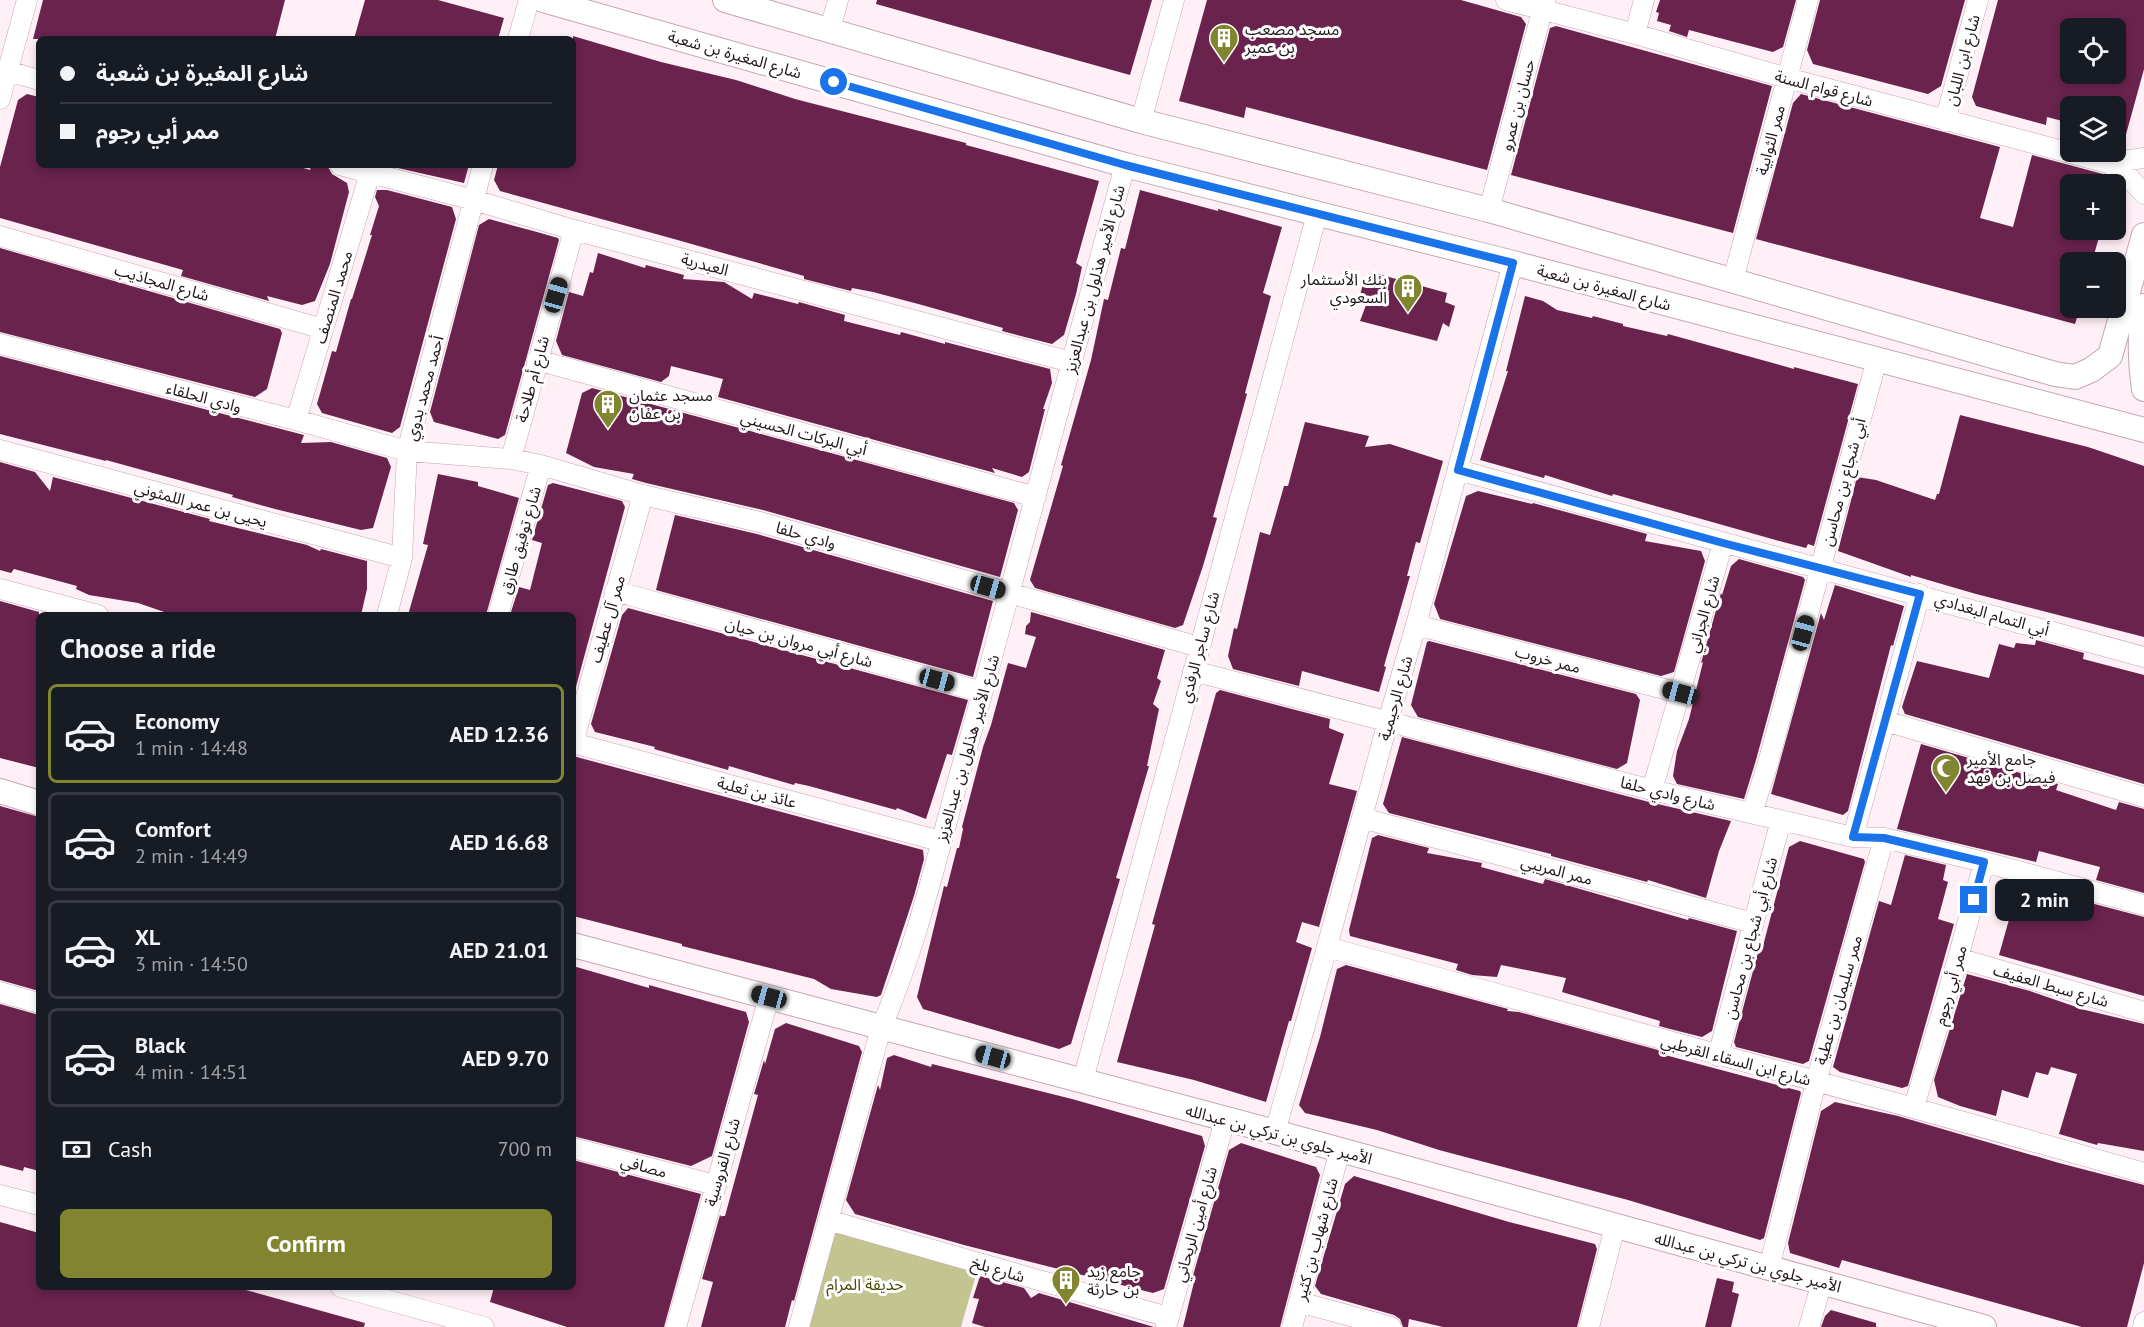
<!DOCTYPE html>
<html lang="en">
<head>
<meta charset="utf-8">
<style>
  :root { --surface:#171b24; --page:#20242c; --text:#f1f3f6; --muted:#9ea1a6; --line:#363941; --accent:#82852f }
  body { margin:0; font-family:"PT Sans","Noto Sans Arabic",sans-serif; background:var(--page); color:var(--text); height:100vh; display:flex; flex-direction:column; font-size:22px; white-space:nowrap }
  * { box-sizing:border-box; margin:0 }
  p { font-size:20px; color:var(--muted) }
  .icon { flex:none; width:33px; height:33px; fill:none; stroke:currentColor; stroke-width:2; stroke-linecap:round; stroke-linejoin:round }
  .map { position:relative; flex:1; overflow:hidden }
  .drawer { position:absolute; left:36px; top:612px; width:540px; height:678px; display:flex; flex-direction:column; background:var(--surface); border-radius:9px; box-shadow:0 3px 9px #0003 }
  .drawer>* { flex:none }
  .guide { position:absolute; left:36px; top:36px; width:540px; height:132px; border-radius:9px; box-shadow:0 3px 9px #0003; display:grid; align-content:center; height:132px; padding:0 24px; background:var(--surface) }
  .controls { position:absolute; left:2060px; top:18px; display:grid; gap:12px }
  .controls a { display:grid; place-items:center; width:66px; height:66px; border-radius:9px; background:var(--surface); box-shadow:0 3px 9px #0003; font-size:30px }
  .end { position:absolute; width:27px; height:27px; margin:-14px; border:8px solid #1a73e8; background:#fff; box-shadow:0 0 0 3px #fff }
  .from { border-radius:50% }
  .bubble { position:absolute; height:42px; border-radius:9px; background:var(--surface); box-shadow:0 3px 9px #0003; font-size:20px; font-weight:800; line-height:42px; text-align:center }
  .car { position:absolute; width:18px; height:36px; margin:-18px -9px; border-radius:8px; box-shadow:0 0 4px 2px #0007; background:linear-gradient(#222 24%,#8ab4d8 0 40%,#222 0 76%,#8ab4d8 0 86%,#222 0) }
  .guide b { display:flex; align-items:center; gap:21px; height:57px; font-size:22px }
  .guide b+b { border-top:2px solid var(--line) }
  .guide i { width:15px; height:15px; background:var(--text) }
  ul { padding:0; list-style:none }
  li { display:flex; align-items:center; gap:18px; height:99px; margin:0 12px 9px; padding:0 12px; border:3px solid var(--line); border-radius:9px }
  li div { flex:1 }
  li b { display:block; font-size:22px }
  li em { font-style:normal; font-weight:800 }
  li.on { border-color:var(--accent) }
  li>.icon { width:54px; height:54px; stroke-width:1.5 }
  h2 { padding:0 24px; font-size:27px; line-height:72px }
  .pay { display:flex; align-items:center; gap:15px; height:66px; padding:0 24px; font-size:22px }
  .pay p { margin-inline-start:auto }
  .primary-button { display:flex; gap:12px; margin-top:auto; padding:12px 24px }
  .primary-button a { flex:1; height:69px; border-radius:9px; background:var(--accent); color:#fff; font-size:24px; font-weight:800; line-height:69px; text-align:center }
  .map>svg:first-child { display:block }
  .green { fill:#c2c590 }
  .building { fill:#69234d; fill-rule:evenodd }
  .lines { fill:none; stroke-linecap:round; stroke-linejoin:round }
  .minor-casing { stroke:#c5a5b5; stroke-width:21 }
  .tertiary-casing { stroke:#c5a5b5; stroke-width:26 }
  .minor { stroke:#fff; stroke-width:20 }
  .tertiary { stroke:#fff; stroke-width:24 }
  .route { stroke:#1a73e8; stroke-width:8 }
  .labels { text-anchor:middle; dominant-baseline:central; stroke-width:6; stroke-linejoin:round; paint-order:stroke }
  .poi-label { font-size:16px; fill:#22161c; stroke:#fff; text-anchor:start }
  .street-label { font-size:16px; fill:#22161c; stroke:#fff }
  .park-label { font-size:16px; fill:#484a02; stroke:#fff }
</style>
</head>
<body>
<div class="map">
<svg width="2144" height="1327" viewBox="0 0 2144 1327">
  <rect width="100%" height="100%" fill="#fef0f6"/>
  <!-- green -->
  <path class="green" d="M832,1229L978,1268L961,1327H806Z"/>
  <!-- building -->
  <path class="building" d="M43,0H285L275,39H33Z
    M365,0H438L504,18L498,39H354Z
    M877,0H1152L1130,75L876,4Z
    M1207,0H1461L1521,17L1526,24L1487,170L1246,107L1244,118L1179,101Z
    M1660,0H1796L1783,47L1773,52L1689,30L1687,37L1669,31L1671,25L1657,21L1659,13L1656,12Z
    M1820,0H1965L1941,86L1928,94L1813,64L1807,50Z
    M1998,0H2144V69L2122,149L2115,150V106H2070V123L2047,117L2046,125L1976,106L1972,97ZM2070,28H2115V74H2070Z
    M1556,26L1772,86L1733,233L1511,175L1550,28Z
    M573,36L661,62L736,80L795,99L966,143V145L1099,181L1076,263L1082,267L1076,294L1064,335L1052,344L1002,331L1003,328L922,305L873,292L852,288L851,291L804,279V276L674,239L500,191L494,180L498,165H573Z
    M27,94L39,97V165H294L310,170L311,165L328,167L332,174L347,183L349,192L330,264L315,301L302,305L267,296L269,301L181,276L183,270L0,218V167L18,100Z
    M1801,94L2000,147L1980,218L2013,227L2032,155L2103,174L2119,184H2070V230H2101L2092,262H2070V308H2080L2075,324L1756,239L1793,103Z
    M399,165H469L464,183L398,168Z
    M377,190H387L452,207L456,219L400,427L392,433L322,413L317,404L332,351L336,352L351,299H352L372,235H370L379,206L375,197Z
    M1140,190L1218,211V209L1282,227L1263,293L1271,296L1245,393L1247,394L1213,517L1217,518L1203,566L1183,625L1175,628L1035,588L1030,580L1063,466L1061,465L1091,360L1104,299L1108,300L1121,248L1125,249Z
    M489,219L537,232L558,238L559,240L505,435L498,439L434,422L430,412L479,225Z
    M0,248L280,329L282,333L267,389L255,397L0,332Z
    M598,253L645,268L646,265L684,275L683,279L724,282L752,299L754,293L798,304L799,302L845,315L844,321L900,335L901,332L945,344V342L1050,369L1052,383L1043,409H1045L1029,472L1022,477L992,468L995,473L718,397L723,379L671,366L669,376L661,382L562,355L556,341L569,292L583,296L590,272L593,273Z
    M1378,274L1447,293L1445,302L1455,306L1449,327L1443,323L1437,341L1360,321L1366,305L1358,303L1364,280L1375,283Z
    M1525,296L1543,301L1557,310L1592,318L1593,316L1623,324V326L1667,336L1668,334L1794,369V367L1858,384L1814,546L1808,544L1806,548L1783,542L1613,494L1612,496L1545,475L1544,478L1480,460L1508,371H1506Z
    M0,356L304,435L301,443L331,442L387,458L391,467L373,528L361,530L275,509L232,497L233,495L106,460V461L0,434Z
    M592,388L1014,503L1018,510L1000,577L763,510L646,483L632,479L634,474L594,467L566,453L582,393Z
    M1960,415L2088,447L2144,466V637L1976,594L1911,575V577L1838,551L1857,477L1876,480L1935,500L1937,494H1939Z
    M1305,422L1369,436L1365,447L1390,444L1443,461L1420,543L1416,542L1407,576H1410L1384,666L1386,667L1379,692L1302,671L1299,686L1233,669L1228,656L1234,628L1237,629L1260,532L1270,535L1284,486H1288Z
    M0,462L35,472L50,491L53,477L210,519L209,521L307,545L320,551L321,549L367,561V589L361,615H173L138,603L89,595L76,589L77,586L14,569L11,573L0,570Z
    M438,474L478,482V486L519,498L486,615H408L428,545L423,544Z
    M553,483L622,501L625,507L574,694L573,615H510L519,587L530,590L542,543L532,540L548,485Z
    M1478,491L1532,504L1533,503L1647,534L1645,541L1701,551L1705,561L1674,672L1661,676L1440,619L1434,604L1466,496Z
    M675,515L757,534L993,601L973,677L656,590Z
    M1739,559L1803,577L1805,580L1756,760L1744,799L1677,784L1673,776L1677,751L1689,719L1703,662L1701,663L1721,593L1722,595L1731,566Z
    M1835,585L1904,606L1893,646L1891,645L1848,811L1843,815L1771,794L1821,613L1824,620Z
    M0,601L39,612V768L0,758Z
    M628,608L968,700L952,755L947,754L926,819L897,808L896,810L809,786L795,783L794,785L729,766L728,770L654,749L655,747L595,732L591,724L622,615Z
    M1031,612L1165,650L1157,678L1161,681L1153,704L1159,709L1147,766H1149L1116,878L1120,879L1071,1044L1059,1049L923,1009L917,997L944,886L947,887L957,848H959L963,829L962,827L983,747L991,725L1008,663L1026,668L1036,637L1025,634L1026,626L1030,622Z
    M2036,640L2084,653L2083,659L2144,675V784L1905,714L1902,707L1917,661L1989,678L1999,644L2014,648L2016,643L2035,645Z
    M1429,641L1636,694L1640,700L1627,763L1617,769L1418,717L1411,705L1427,642Z
    M1220,690L1330,719L1329,728L1344,734L1329,784L1357,791L1319,927L1302,922L1296,942L1312,948L1291,1021H1289L1266,1102L1194,1080L1117,1062L1155,925L1152,924L1200,751L1216,693Z
    M1402,737L1649,802L1731,821L1719,851L1706,898L1648,880L1647,882L1551,856V854L1389,813L1383,804Z
    M1921,744L2058,784L2056,790L2116,810L2119,802L2144,809V893L2096,880L2100,867L2039,851L2036,862L1897,829Z
    M573,756L923,850L924,859L914,896L881,995L877,997L831,989L814,979L682,946V944L573,916Z
    M0,806L39,817V991L0,980Z
    M1378,835L1429,848L1427,853L1482,863L1481,867L1543,884L1545,879L1688,920L1689,918L1737,931L1712,1031L1702,1037L1670,1029L1659,1026L1660,1021L1562,992L1566,978L1501,965L1497,977L1472,975L1456,970L1458,964L1350,936L1349,930L1372,838Z
    M1800,841L1864,859L1865,862L1809,1061L1803,1064L1736,1047L1734,1042L1760,945L1763,946L1789,847Z
    M1905,855L1946,865L1943,880L1948,882L1938,919L1954,924L1908,1086L1902,1088L1840,1072L1833,1067L1879,901L1891,905Z
    M2019,884L2144,917V996L1999,955Z
    M1346,965L1508,1009L1507,1011L1519,1012L1669,1053L1665,1055L1800,1091L1801,1093L1764,1238L1760,1240L1628,1200L1439,1150L1377,1130L1305,1113L1299,1105L1320,1037L1337,969Z
    M573,966L649,988V985L746,1012L749,1022L712,1156L691,1166L573,1136Z
    M1967,974L2030,991L2085,1010L2144,1024V1151L2098,1143L2097,1145L2059,1134L2077,1074L2051,1067L2048,1075L2036,1072L2028,1098L2002,1090L1996,1116L1960,1106L1938,1097L1934,1080Z
    M0,1004L39,1015V1171L24,1167L23,1171L0,1165Z
    M786,1023L859,1046L862,1052L794,1301L792,1300L785,1327H701L713,1282L702,1279L720,1215L722,1217V1216H725L758,1095L754,1094L764,1060L765,1064L775,1029Z
    M894,1055L931,1067L932,1064L1072,1099L1202,1136L1205,1146L1164,1289L1153,1293L964,1245L855,1214L846,1200L878,1085L880,1090L887,1058Z
    M1835,1102L1898,1116L2059,1163L2144,1185V1263L2127,1327H2082L1842,1260L1839,1268L1790,1253L1788,1243L1821,1111Z
    M1241,1143L1316,1167L1320,1175L1280,1327H1183L1195,1278L1192,1279L1229,1150Z
    M573,1160L701,1194L664,1327H567L490,1302L494,1287H573Z
    M1354,1176L1509,1222L1595,1244L1597,1249L1577,1327H1443L1409,1319L1408,1327H1403L1400,1319L1394,1315L1321,1294L1315,1286L1319,1272L1345,1184Z
    M0,1222L39,1233V1287H235L365,1323L364,1327H0Z
    M980,1276L1024,1288L1031,1298L1039,1293L1154,1327H985L972,1323L979,1299L973,1298Z
    M1717,1278L1734,1282L1732,1292L1739,1294L1731,1327H1705Z
    M1831,1310L1876,1323V1327H1821L1825,1316Z"/>
  <g class="lines">
    <!-- minor casing -->
    <g class="minor-casing">
      <path id="minor" d="M1506,0L1635,34L1787,78L2108,163L2144,158
        M830,29L838,0
        M1635,34L1644,0
        M518,39L529,0
        M8,71L39,80
        M0,99L27,0
        M1141,121L1174,0
        M1945,121L1978,0
        M2108,163L2127,175L2144,194
        M340,165L474,200L574,230L1071,362
        M1489,210L1545,0
        M0,236L323,329
        M1733,280L1808,0
        M0,344L296,420L407,451L511,459L541,465L643,495L760,522L1199,647
        M537,360L1036,497
        M296,420L370,173
        M0,450L402,558
        M511,459L574,230
        M1458,470L2144,657
        M0,589L98,615
        M615,591L982,692
        M387,615L402,558L407,451L483,165
        M498,615L541,465
        M1416,625L1680,693
        M1193,671L1652,790L1853,837L1884,838L1984,862L2144,905
        M1885,721L2144,797
        M573,743L940,841
        M573,743L643,495
        M1652,790L1723,543
        M1752,813L1768,763L1877,359
        M1362,818L1753,923
        M1853,837L1920,594
        M1327,947C1600,1023 1873,1095 2144,1173
        M1958,958L2144,1012
        M0,992L39,1003
        M1718,1056L1781,820
        M1083,1080L1317,214
        M1914,1107L1958,958L1984,862
        M1275,1132L1327,947L1388,721L1416,625L1513,263
        M573,1148L715,1185
        M0,1195L39,1205
        M828,1220L1168,1317
        M1769,1268L1816,1082L1884,838
        M341,1287L484,1327
        M1299,1302L1391,1327
        M676,1327L769,997
        M799,1327L881,1028C919,941 939,846 965,755C1020,559 1071,362 1125,165
        M1166,1327L1225,1120
        M1292,1327L1340,1150
        M1589,1327L1615,1227
        M1809,1327L1822,1282
        M2143,1327L2144,1322"/>
    </g>
    <!-- tertiary casing -->
    <g class="tertiary-casing">
      <path id="tertiary" d="M543,0L1125,165L1513,263L2144,430
        M725,0L1141,121L1489,210L2055,374L2075,377L2091,370L2110,356L2144,235
        M2144,306C2139,335 2140,361 2144,389
        M0,791L39,803
        M573,945L1275,1132L1984,1327"/>
    </g>
    <!-- minor -->
    <use href="#minor" class="minor"/>
    <!-- tertiary -->
    <use href="#tertiary" class="tertiary"/>
  </g>
  <g class="lines">
    <!-- route -->
    <path class="route" d="M834,82L1125,165L1513,263L1458,470L1723,543L1920,594L1853,837L1884,838L1984,862L1974,900"/>
  </g>
  <!-- icons -->
  <defs>
    <g id="building-pin" transform="scale(1.5)"><path d="M0 17L-7.5 6A9.5 9.5 0 1 1 7.5 6Z" fill="#82852f" stroke="#fff"/><path d="M-4-6H4V6H1V3H-1V6H-4ZM-2.5-4.3h1.7v1.8h-1.7ZM.8-4.3h1.7v1.8H.8ZM-2.5-1h1.7V.8h-1.7ZM.8-1h1.7V.8H.8Z" fill="#fff"/></g>
    <g id="mosque-pin" transform="scale(1.5)"><path d="M0 17L-7.5 6A9.5 9.5 0 1 1 7.5 6Z" fill="#82852f" stroke="#fff"/><path d="M3.5-4.9A6 6 0 1 0 3.5 4.9A5 5 0 1 1 3.5-4.9Z" fill="#fff"/></g>
  </defs>
  <g fill-rule="evenodd">
    <use href="#building-pin" x="1224" y="38"/>
    <use href="#building-pin" x="1408" y="288"/>
    <use href="#building-pin" x="608" y="404"/>
    <use href="#mosque-pin" x="1946" y="768"/>
    <use href="#building-pin" x="1066" y="1280"/>
  </g>
  <g class="labels">
    <!-- poi labels -->
    <g class="poi-label">
      <text x="1245" y="29">مسجد مصعب<tspan x="1245" dy="18">بن عمير</tspan></text>
      <text x="1387" y="279" text-anchor="end">بنك الأستثمار<tspan x="1387" dy="18">السعودي</tspan></text>
      <text x="629" y="395">مسجد عثمان<tspan x="629" dy="18">بن عفان</tspan></text>
      <text x="1967" y="759">جامع الأمير<tspan x="1967" dy="18">فيصل بن فهد</tspan></text>
      <text x="1087" y="1271">جامع زيد<tspan x="1087" dy="18">بن حارثة</tspan></text>
    </g>
    <!-- street labels -->
    <g class="street-label">
      <text transform="translate(735 54) rotate(16)">شارع المغيرة بن شعبة</text>
      <text transform="translate(1962 60) rotate(-75)">شارع ابن اللبان</text>
      <text transform="translate(1824 88) rotate(15)">شارع قوام السنة</text>
      <text transform="translate(1517 105) rotate(-75)">حسان بن عمرو</text>
      <text transform="translate(1770 140) rotate(-75)">ممر الثوابية</text>
      <text transform="translate(705 264) rotate(15)">العبدرية</text>
      <text transform="translate(1094 279) rotate(-75)">شارع الأمير هذلول بن عبدالعزيز</text>
      <text transform="translate(162 282) rotate(16)">شارع المجاذيب</text>
      <text transform="translate(1604 287) rotate(15)">شارع المغيرة بن شعبة</text>
      <text transform="translate(333 297) rotate(-73)">محمد المنصف</text>
      <text transform="translate(532 379) rotate(-75)">شارع أم طلاحة</text>
      <text transform="translate(424 388) rotate(-75)">أحمد محمد بدوي</text>
      <text transform="translate(204 397) rotate(15)">وادي الحلقاء</text>
      <text transform="translate(804 433) rotate(15)">أبي البركات الحسيني</text>
      <text transform="translate(1843 482) rotate(-75)">أبي شجاع بن محاسن</text>
      <text transform="translate(201 504) rotate(15)">يحيى بن عمر اللمثوني</text>
      <text transform="translate(806 535) rotate(16)">وادي حلفا</text>
      <text transform="translate(520 540) rotate(-74)">شارع توفيق طارق</text>
      <text transform="translate(1703 614) rotate(-74)">شارع الجراني</text>
      <text transform="translate(1992 614) rotate(16)">أبي التمام البغدادي</text>
      <text transform="translate(607 619) rotate(-74)">ممر آل عطيف</text>
      <text transform="translate(799 642) rotate(15)">شارع أبي مروان بن حيان</text>
      <text transform="translate(1199 647) rotate(-75)">شارع ساجر الرفدي</text>
      <text transform="translate(1548 659) rotate(15)">ممر خروب</text>
      <text transform="translate(1395 698) rotate(-74)">شارع الرحيمية</text>
      <text transform="translate(967 748) rotate(-74)">شارع الأمير هذلول بن عبدالعزيز</text>
      <text transform="translate(757 792) rotate(15)">عائذ بن ثعلبة</text>
      <text transform="translate(1668 793) rotate(14)">شارع وادي حلفا</text>
      <text transform="translate(1557 870) rotate(15)">ممر المريبي</text>
      <text transform="translate(1750 938) rotate(-75)">شارع أبي شجاع بن محاسن</text>
      <text transform="translate(1950 985) rotate(-74)">ممر أبي رجوم</text>
      <text transform="translate(2051 985) rotate(16)">شارع سبط العفيف</text>
      <text transform="translate(1838 1000) rotate(-74)">ممر سليمان بن عطية</text>
      <text transform="translate(1736 1060) rotate(15)">شارع ابن السقاء القرطبي</text>
      <text transform="translate(1279 1134) rotate(15)">الأمير جلوي بن تركي بن عبدالله</text>
      <text transform="translate(722 1162) rotate(-74)">شارع الفروسية</text>
      <text transform="translate(644 1166) rotate(15)">مصافي</text>
      <text transform="translate(1195 1224) rotate(-74)">شارع أمين الريحاني</text>
      <text transform="translate(1316 1239) rotate(-75)">شارع شهاب بن كثير</text>
      <text transform="translate(1748 1262) rotate(15)">الأمير جلوي بن تركي بن عبدالله</text>
      <text transform="translate(998 1269) rotate(16)">شارع بلخ</text>
    </g>
    <!-- park labels -->
    <g class="park-label">
      <text x="865" y="1284">حديقة المرام</text>
    </g>
  </g>
</svg>
<div class="controls">
<a><svg class="icon" aria-label="locate" viewBox="0 0 24 24"><circle cx="12" cy="12" r="6"/><path d="M12 2v4M12 18v4M2 12h4M18 12h4"/></svg></a>
<a><svg class="icon" aria-label="layers" viewBox="0 0 24 24"><path d="M12 4l9 5-9 5-9-5zM3 14l9 5 9-5"/></svg></a>
<a>+</a>
<a>−</a>
</div>
<i class="end from" style="left:834px;top:82px"></i>
<i class="end" style="left:1974px;top:900px"></i>
<div class="bubble" style="left:1995px;top:879px;width:99px">2 min</div>
<i class="car" style="left:556px;top:295px;rotate:16deg"></i>
<i class="car" style="left:988px;top:587px;rotate:106deg"></i>
<i class="car" style="left:1803px;top:633px;rotate:15deg"></i>
<i class="car" style="left:937px;top:680px;rotate:105deg"></i>
<i class="car" style="left:1680px;top:693px;rotate:285deg"></i>
<i class="car" style="left:769px;top:997px;rotate:285deg"></i>
<i class="car" style="left:993px;top:1057px;rotate:285deg"></i>
<div class="guide">
<b><i class="from"></i>شارع المغيرة بن شعبة</b>
<b><i></i>ممر أبي رجوم</b>
</div>
<section class="drawer">
<h2>Choose a ride</h2>
<ul>
<li class="on"><svg class="icon" aria-label="car" viewBox="0 0 24 24"><path d="M5 17H2v-5l4-1 3-4h7l3 4 3 1v5h-3M9 17h6M6 11h13"/><circle cx="7" cy="17" r="2"/><circle cx="17" cy="17" r="2"/></svg><div><b>Economy</b><p>1 min · 14:48</p></div><em>AED 12.36</em></li>
<li><svg class="icon" aria-label="car" viewBox="0 0 24 24"><path d="M5 17H2v-5l4-1 3-4h7l3 4 3 1v5h-3M9 17h6M6 11h13"/><circle cx="7" cy="17" r="2"/><circle cx="17" cy="17" r="2"/></svg><div><b>Comfort</b><p>2 min · 14:49</p></div><em>AED 16.68</em></li>
<li><svg class="icon" aria-label="car" viewBox="0 0 24 24"><path d="M5 17H2v-5l4-1 3-4h7l3 4 3 1v5h-3M9 17h6M6 11h13"/><circle cx="7" cy="17" r="2"/><circle cx="17" cy="17" r="2"/></svg><div><b>XL</b><p>3 min · 14:50</p></div><em>AED 21.01</em></li>
<li><svg class="icon" aria-label="car" viewBox="0 0 24 24"><path d="M5 17H2v-5l4-1 3-4h7l3 4 3 1v5h-3M9 17h6M6 11h13"/><circle cx="7" cy="17" r="2"/><circle cx="17" cy="17" r="2"/></svg><div><b>Black</b><p>4 min · 14:51</p></div><em>AED 9.70</em></li>
</ul>
<div class="pay"><svg class="icon" aria-label="cash" viewBox="0 0 24 24"><path d="M3 7h18v10H3z"/><circle cx="12" cy="12" r="2"/></svg>Cash<p>700 m</p></div>
<div class="primary-button"><a>Confirm</a></div>
</section>
</div>
</body>
</html>
